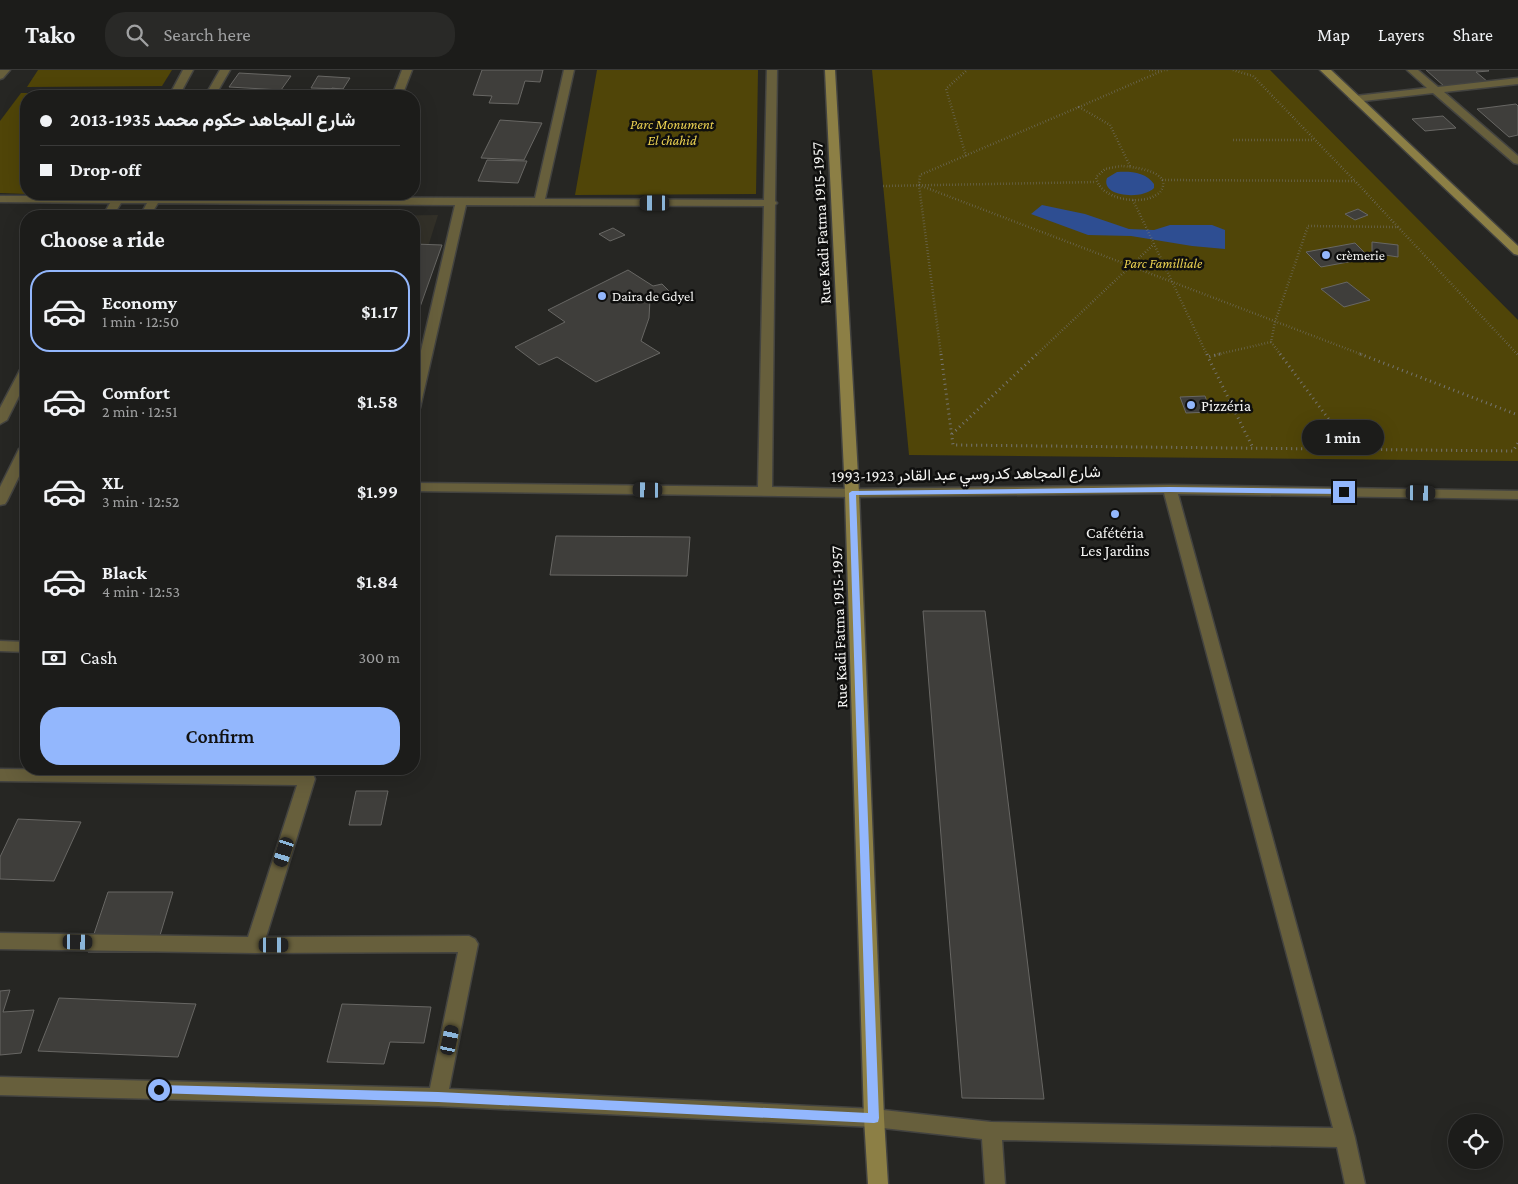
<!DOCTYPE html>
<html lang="en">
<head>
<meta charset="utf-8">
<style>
  :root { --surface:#1c1c1a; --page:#292927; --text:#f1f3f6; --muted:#a0a1a2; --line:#3a3a39; --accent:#93b7fd }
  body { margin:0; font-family:"Crimson Pro",Vazirmatn,serif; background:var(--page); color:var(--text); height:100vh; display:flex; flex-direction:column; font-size:19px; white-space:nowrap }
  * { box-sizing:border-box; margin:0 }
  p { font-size:16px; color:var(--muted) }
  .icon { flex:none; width:28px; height:28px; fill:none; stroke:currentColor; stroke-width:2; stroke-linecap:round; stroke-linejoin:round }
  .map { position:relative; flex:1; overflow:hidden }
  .drawer { position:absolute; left:20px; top:140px; width:400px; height:565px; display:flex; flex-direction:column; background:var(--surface); border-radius:20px; box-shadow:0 5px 20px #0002,0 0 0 1px var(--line) }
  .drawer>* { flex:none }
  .guide { position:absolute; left:20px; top:20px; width:400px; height:110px; border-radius:20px; box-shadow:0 5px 20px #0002,0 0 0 1px var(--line); display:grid; align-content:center; height:110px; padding:0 20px; background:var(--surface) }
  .controls { position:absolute; left:1448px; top:1044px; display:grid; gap:10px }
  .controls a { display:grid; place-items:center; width:55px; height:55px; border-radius:50%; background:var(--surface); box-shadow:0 5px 20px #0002,0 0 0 1px var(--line); font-size:25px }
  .end { position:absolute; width:22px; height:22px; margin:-11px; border:6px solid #93b7fd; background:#111; box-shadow:0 0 0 2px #111 }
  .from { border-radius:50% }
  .bubble { position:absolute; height:35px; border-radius:18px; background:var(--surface); box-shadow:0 5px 20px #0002,0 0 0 1px var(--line); font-size:16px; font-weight:600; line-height:35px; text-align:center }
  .car { position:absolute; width:15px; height:30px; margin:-15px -8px; border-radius:6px; box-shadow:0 0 4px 1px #0007; background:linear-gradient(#222 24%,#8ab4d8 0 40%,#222 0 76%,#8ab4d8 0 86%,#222 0) }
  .guide b { display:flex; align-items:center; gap:18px; height:48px; font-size:19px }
  .guide b+b { border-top:1px solid var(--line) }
  .guide i { width:12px; height:12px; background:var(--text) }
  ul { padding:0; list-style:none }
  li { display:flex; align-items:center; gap:15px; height:82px; margin:0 10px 8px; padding:0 10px; border:2px solid transparent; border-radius:20px }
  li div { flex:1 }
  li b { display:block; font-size:19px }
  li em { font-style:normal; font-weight:600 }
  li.current { border-color:var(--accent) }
  li>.icon { width:45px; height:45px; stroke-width:1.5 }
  h2 { padding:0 20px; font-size:22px; line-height:60px }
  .pay { display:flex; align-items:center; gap:12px; height:55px; padding:0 20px; font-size:19px }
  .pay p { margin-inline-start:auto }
  .action { display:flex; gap:10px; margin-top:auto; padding:10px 20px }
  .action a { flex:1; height:58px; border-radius:20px; background:var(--accent); color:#111; font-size:20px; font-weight:600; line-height:58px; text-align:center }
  header { display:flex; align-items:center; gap:30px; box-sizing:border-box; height:70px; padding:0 25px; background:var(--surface); border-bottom:1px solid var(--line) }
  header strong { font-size:24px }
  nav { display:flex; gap:28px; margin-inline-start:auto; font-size:18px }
  .search { width:350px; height:45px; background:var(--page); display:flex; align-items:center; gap:12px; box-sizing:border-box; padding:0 18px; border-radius:20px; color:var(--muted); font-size:19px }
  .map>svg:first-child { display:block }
  .built { fill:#323028 }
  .green { fill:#504508 }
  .water { fill:#2e4e92 }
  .building { fill:#3f3e3b; stroke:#686764 }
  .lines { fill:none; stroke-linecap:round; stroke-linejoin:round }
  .street-casing { stroke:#434340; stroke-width:3 }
  .secondary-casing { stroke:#434340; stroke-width:3 }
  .path-far1 { stroke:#767674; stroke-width:2.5; stroke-dasharray:0.5 2.5; stroke-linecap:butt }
  .path { stroke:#767674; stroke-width:3; stroke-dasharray:1 4; stroke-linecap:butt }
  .street { fill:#675f3c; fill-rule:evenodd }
  .secondary { fill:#8c7f45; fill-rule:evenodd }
  .route { fill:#93b7fd }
  .poi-dot { fill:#93b7fd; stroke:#0f0f0e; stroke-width:2 }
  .labels { text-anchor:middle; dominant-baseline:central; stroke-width:5; stroke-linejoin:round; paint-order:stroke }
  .far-park-label { font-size:14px; font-style:italic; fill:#ecd251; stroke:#0f0f0e }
  .far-poi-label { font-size:14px; fill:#f5f5f3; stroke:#0f0f0e; text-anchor:start }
  .street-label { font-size:16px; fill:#f5f5f3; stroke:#0f0f0e }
  .poi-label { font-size:16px; fill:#f5f5f3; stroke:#0f0f0e; text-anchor:start }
</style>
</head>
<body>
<header>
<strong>Tako</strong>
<div class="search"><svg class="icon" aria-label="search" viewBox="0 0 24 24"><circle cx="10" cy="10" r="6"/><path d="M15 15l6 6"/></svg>Search here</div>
<nav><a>Map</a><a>Layers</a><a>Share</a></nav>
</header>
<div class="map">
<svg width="1518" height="1114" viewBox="0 0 1518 1114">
  <rect width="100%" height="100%" fill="#262623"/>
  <!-- built -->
  <path class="built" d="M438,145L414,221V146H362Z"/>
  <!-- green -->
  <path class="green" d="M38,0H172L162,16L27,17Z
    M597,0H758L756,124L575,125Z
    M872,0H1270L1518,250V391L909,385Z
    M21,23H163L161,26H26V124L0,123V51Z"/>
  <!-- water -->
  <path class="water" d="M1117,102C1130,101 1146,102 1154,114V118C1143,130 1100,127 1107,108Z
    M1042,135L1085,144L1129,159L1154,160L1170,155H1212L1225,160V179L1192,176L1131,166L1088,165L1031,144Z"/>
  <!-- building -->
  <path class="building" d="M482,0H543L540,12L525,11L518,34L489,33L492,26L473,25Z
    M1426,0H1488L1489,1L1476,2L1488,12L1445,17Z
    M239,3L291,6L281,20L229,17Z
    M318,6L350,8L343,19L311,18Z
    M332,18L372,23L369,26H325Z
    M1516,34L1518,36V65L1509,67L1477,39Z
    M1443,46L1456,58L1425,61L1412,49Z
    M500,50L542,53L524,90L481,88Z
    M487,90L527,91L518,113L478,111Z
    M209,124H253L252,126Z
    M1358,139L1368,145L1355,150L1345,144Z
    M613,158L625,165L610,171L599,164Z
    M1372,172L1398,175V187L1372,183Z
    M1355,173L1370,188L1321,197L1306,182Z
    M414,174L442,175L414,254Z
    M628,200L653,216L662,214L669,221L650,229L649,248L641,271L660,283L596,312L557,287L539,295L515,277L565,252L548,240Z
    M1347,212L1370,230L1344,237L1321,219Z
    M1205,326L1211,342L1186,343L1180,327Z
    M556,466L690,467L687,506L550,505Z
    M923,541H985L1044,1029L962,1028Z
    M38,699H109L105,707L36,704Z
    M356,721H388L381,755H349Z
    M18,749L81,752L54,811L0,809V787Z
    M108,822H173L155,882H88Z
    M10,920L3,942L34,940L21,983L0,985V921Z
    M59,928L196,934L178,987L38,981Z
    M342,934L431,937L424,973L390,972L384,994L327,992Z"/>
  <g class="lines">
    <!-- street casing -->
    <g class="street-casing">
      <path id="street" d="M0,0H10L3,8L0,9Z
        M183,0H193L179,26H169Z
        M220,0H230L215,26H205Z
        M402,0H412L402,26H392Z
        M564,0H574L545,129L764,130L767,0H777L775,131L777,133L775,135L772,417L852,419L1170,415L1518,421V429L1178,424L1355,1068L1365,1114H1345L1337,1077L1002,1070L1005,1114H985L982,1069L874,1057L438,1036L0,1025V1007L430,1018L458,882L255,883L0,879V863L248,867L297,715L0,711V699L307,703L313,704L315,709L266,867L469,866L475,869L478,874L449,1019L874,1039L991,1052L1333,1058L1164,423L852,427L414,421V413L758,417L764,136L466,135L420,338L414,342V311L455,135L158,133L150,146H140L147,133H121L113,146H103L110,133L0,132V126H113L115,124H125L124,126H150L152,124H162L161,127L535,128Z
        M1407,0H1418L1438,17L1518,8V14L1444,22L1518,86V94L1514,93L1433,23L1355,32L1350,29L1355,26L1427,18Z
        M26,296V312L7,350L0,354V338L20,300Z
        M26,375V392L7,431L5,434L0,435V417L19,379Z
        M0,571L26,572V582L0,581Z"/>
    </g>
    <!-- secondary casing -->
    <g class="secondary-casing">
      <path id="secondary" d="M825,0H835L859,423L884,1048L888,1114H868L864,1048L845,423Z
        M1320,0H1331L1518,176V185L1514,184Z"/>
    </g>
    <!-- path-far1 -->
    <path class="path-far1" d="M1149,0H1161
      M1233,0L1253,6L1355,111
      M1233,70H1314
      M966,86L946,19L967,0
      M1121,96C1132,97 1166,100 1163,116C1162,120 1160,123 1156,125C1140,136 1099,129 1096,107L1105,99Z
      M1130,96L1110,55L1079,37L1164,0H1169
      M1162,110L1355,111L1398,157L1308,156L1275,252L1271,272L1215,285
      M919,115L1363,285
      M883,116L1096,112
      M1133,130L1207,285
      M1398,157L1518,285
      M1271,272L1281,285
      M941,285L919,115L920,105L1079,37
      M1036,285L1154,174"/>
    <!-- path -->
    <path class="path" d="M941,284L953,375L1513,381L1518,373
      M1207,284L1208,287
      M1220,284L1208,287L1253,378
      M1280,284L1351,379
      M1360,284L1518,345
      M952,364L1037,284"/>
    <!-- street -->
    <use href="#street" class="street"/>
    <!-- secondary -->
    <use href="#secondary" class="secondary"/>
  </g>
  <!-- route -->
  <path class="route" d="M1170,417L1344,419L1348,422L1344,424L1170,422L856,425L879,1048L878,1052L874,1053L438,1032L156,1023L154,1020L159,1015L438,1022L868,1043L849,423L852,421Z"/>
  <!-- markers -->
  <g class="poi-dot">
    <circle cx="1326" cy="185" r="5"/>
    <circle cx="602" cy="226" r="5"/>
    <circle cx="1191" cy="335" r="5"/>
    <circle cx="1115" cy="444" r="5"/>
  </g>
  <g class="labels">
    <!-- far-park labels -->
    <g class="far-park-label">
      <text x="672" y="54">Parc Monument<tspan x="672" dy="16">El chahid</tspan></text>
      <text x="1163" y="193">Parc Familliale</text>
    </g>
    <!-- far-poi labels -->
    <g class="far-poi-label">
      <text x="1336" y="185">crèmerie</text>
      <text x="612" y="226">Daira de Gdyel</text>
    </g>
    <!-- street labels -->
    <g class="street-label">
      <text transform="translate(821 153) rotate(-93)">Rue Kadi Fatma 1915-1957</text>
      <text transform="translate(966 404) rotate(-1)">شارع المجاهد كدروسي عبد القادر 1923-1993</text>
      <text transform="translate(839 557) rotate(-92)">Rue Kadi Fatma 1915-1957</text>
    </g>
    <!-- poi labels -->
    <g class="poi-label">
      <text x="1201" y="335">Pizzéria</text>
      <text x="1115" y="462" text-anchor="middle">Cafétéria<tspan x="1115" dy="18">Les Jardins</tspan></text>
    </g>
  </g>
</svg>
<div class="controls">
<a><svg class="icon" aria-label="locate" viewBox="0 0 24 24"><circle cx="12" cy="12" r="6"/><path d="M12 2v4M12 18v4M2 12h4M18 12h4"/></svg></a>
</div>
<i class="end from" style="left:159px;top:1020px"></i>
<i class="end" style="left:1344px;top:422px"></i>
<div class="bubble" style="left:1302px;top:350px;width:82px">1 min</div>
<i class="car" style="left:655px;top:133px;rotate:270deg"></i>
<i class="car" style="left:648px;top:420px;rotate:271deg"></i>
<i class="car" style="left:1421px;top:423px;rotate:91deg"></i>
<i class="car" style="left:284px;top:782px;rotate:198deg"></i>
<i class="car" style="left:78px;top:872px;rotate:91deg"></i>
<i class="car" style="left:274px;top:875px;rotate:90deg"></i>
<i class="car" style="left:450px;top:970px;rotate:12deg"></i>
<div class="guide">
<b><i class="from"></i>شارع المجاهد حكوم محمد 1935-2013</b>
<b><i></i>Drop-off</b>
</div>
<section class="drawer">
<h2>Choose a ride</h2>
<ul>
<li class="current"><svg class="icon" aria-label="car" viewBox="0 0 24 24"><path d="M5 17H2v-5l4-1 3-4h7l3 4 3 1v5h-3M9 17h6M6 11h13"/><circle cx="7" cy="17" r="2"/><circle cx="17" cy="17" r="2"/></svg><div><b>Economy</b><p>1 min · 12:50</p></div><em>$1.17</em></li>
<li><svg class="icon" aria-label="car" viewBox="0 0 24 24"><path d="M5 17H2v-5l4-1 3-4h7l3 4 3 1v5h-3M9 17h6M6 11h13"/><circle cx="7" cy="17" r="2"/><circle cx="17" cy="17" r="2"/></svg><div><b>Comfort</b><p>2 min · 12:51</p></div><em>$1.58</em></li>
<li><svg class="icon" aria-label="car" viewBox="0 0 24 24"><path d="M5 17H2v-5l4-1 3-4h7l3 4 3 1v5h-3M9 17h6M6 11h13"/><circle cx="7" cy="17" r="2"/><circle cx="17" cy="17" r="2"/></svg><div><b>XL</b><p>3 min · 12:52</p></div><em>$1.99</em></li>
<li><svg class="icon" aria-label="car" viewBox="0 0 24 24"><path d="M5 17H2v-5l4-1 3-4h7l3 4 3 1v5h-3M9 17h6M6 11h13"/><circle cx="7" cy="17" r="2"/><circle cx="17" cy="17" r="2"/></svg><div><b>Black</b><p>4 min · 12:53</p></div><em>$1.84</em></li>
</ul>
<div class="pay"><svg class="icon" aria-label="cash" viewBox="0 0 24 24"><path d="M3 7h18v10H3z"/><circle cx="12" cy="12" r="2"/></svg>Cash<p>300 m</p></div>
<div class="action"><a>Confirm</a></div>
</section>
</div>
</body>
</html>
